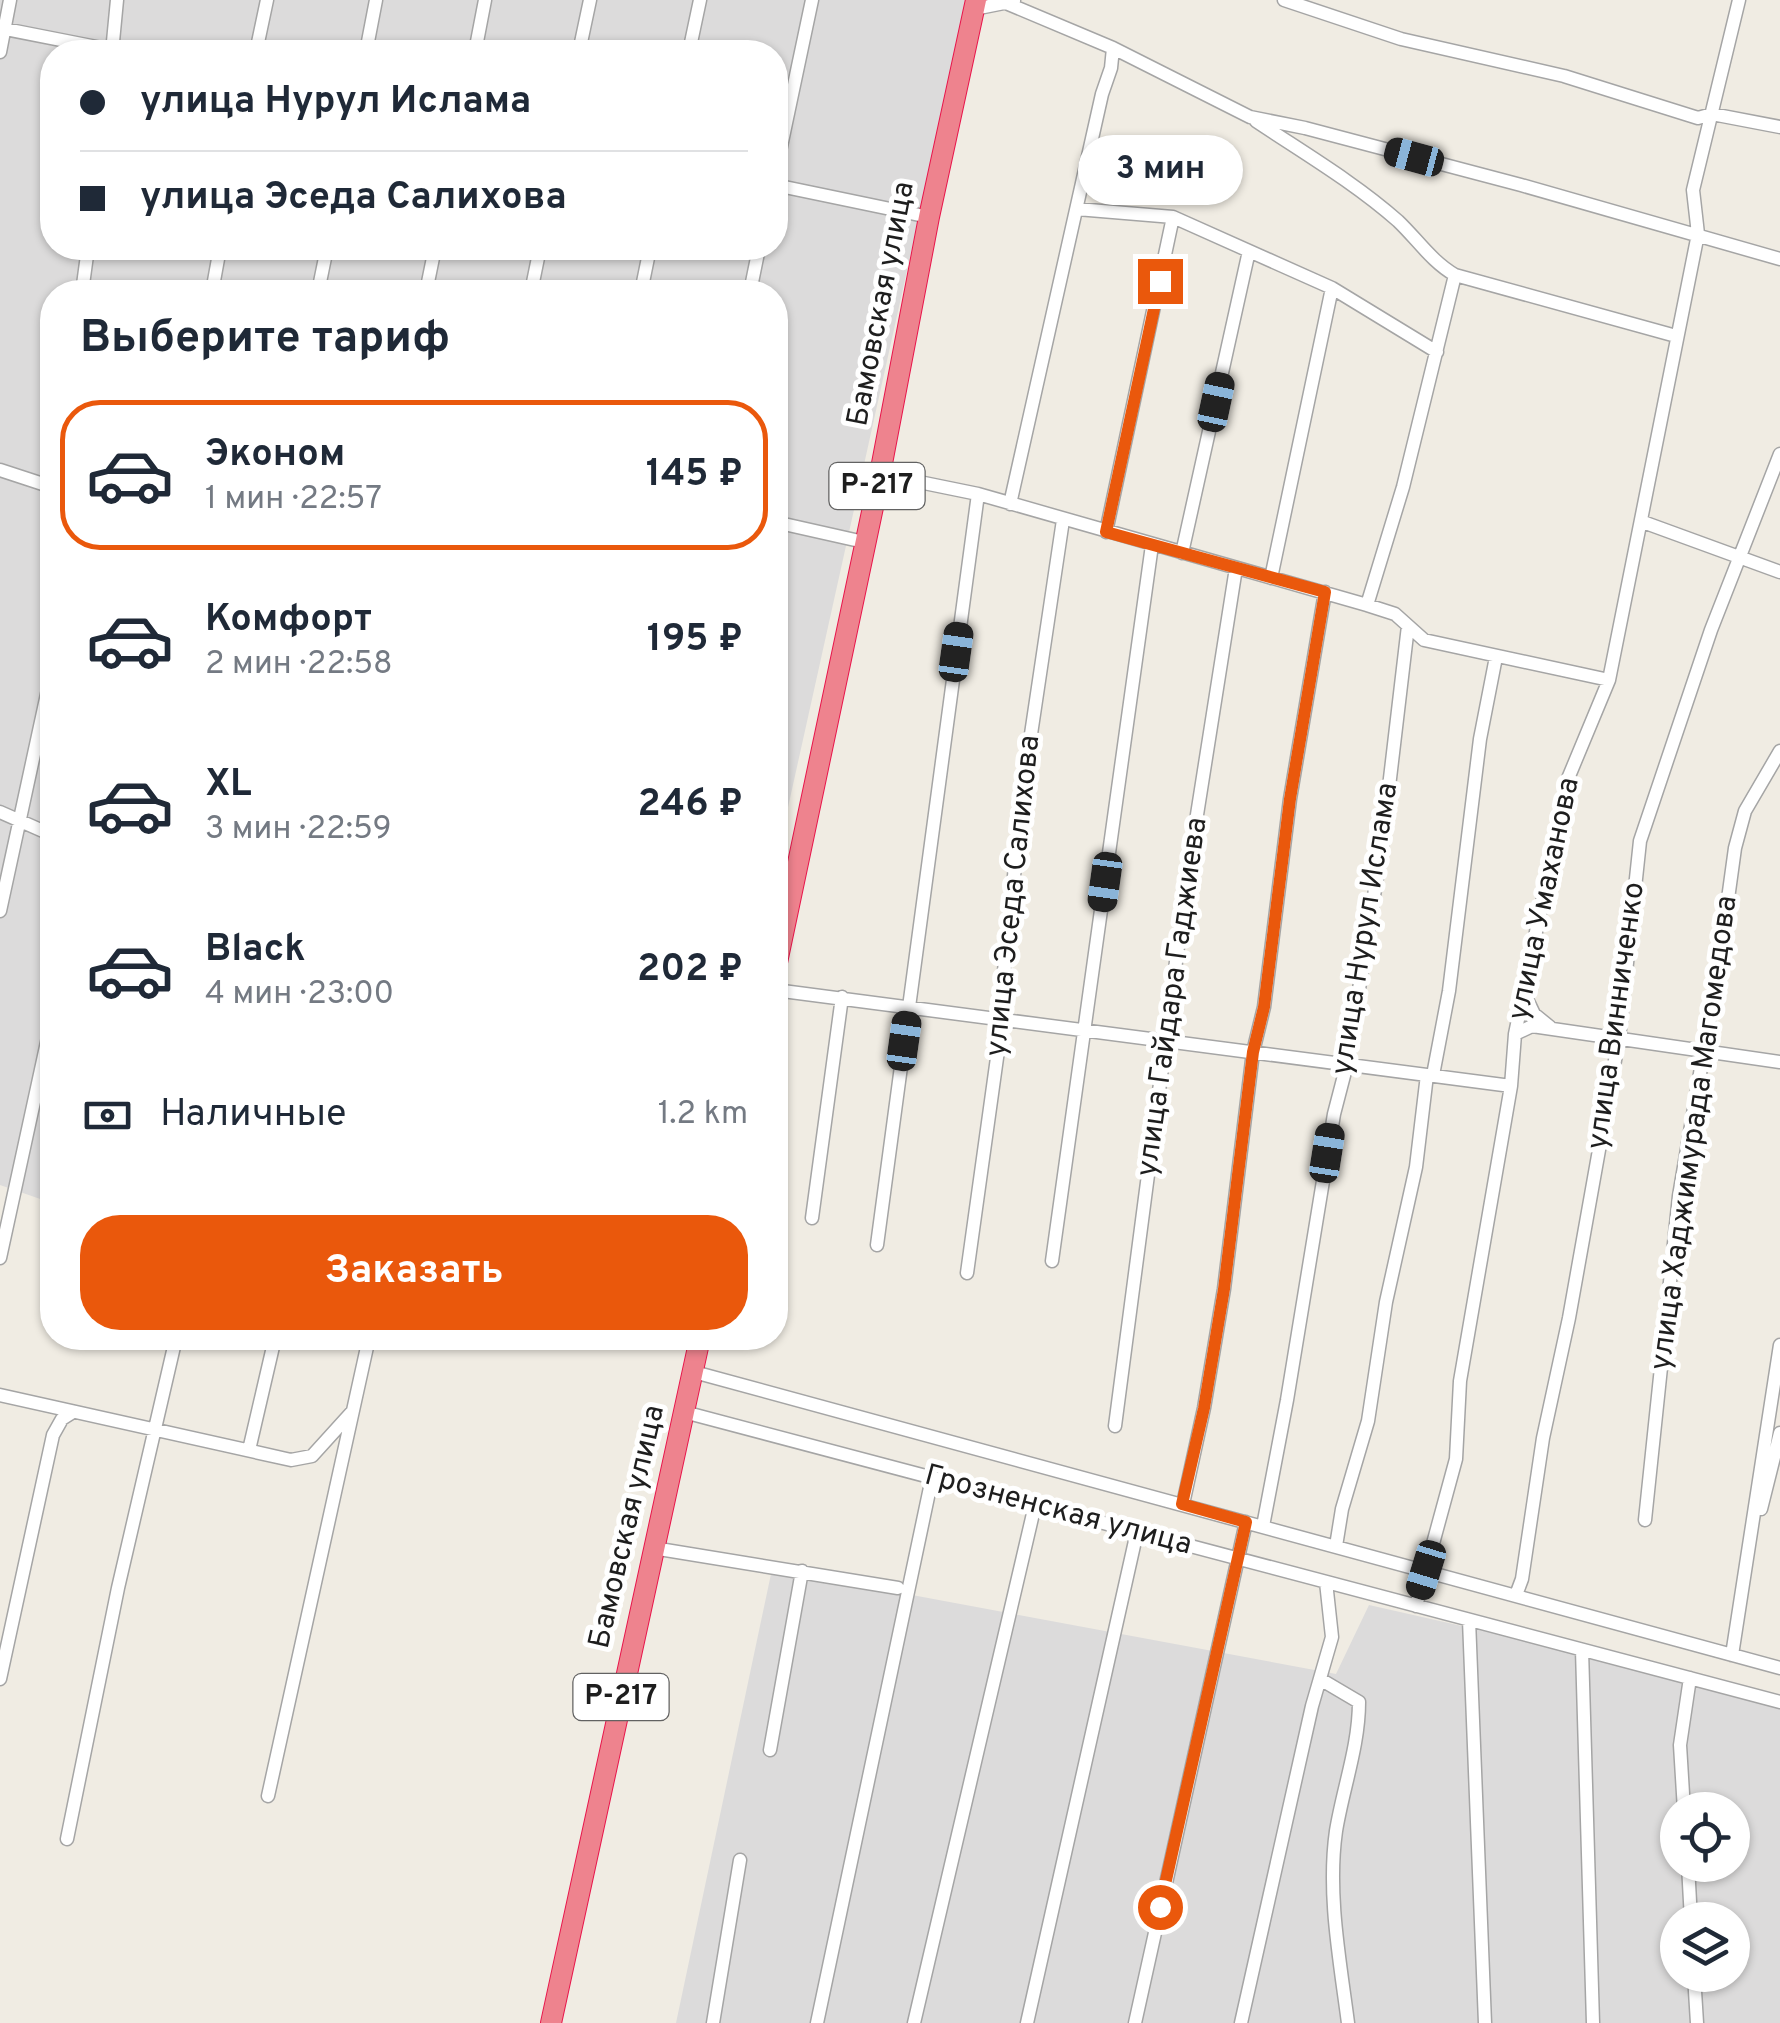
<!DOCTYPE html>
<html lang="ru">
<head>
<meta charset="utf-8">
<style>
  :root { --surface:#fff; --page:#f6f6f7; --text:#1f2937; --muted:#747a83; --line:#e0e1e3; --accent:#ea580c }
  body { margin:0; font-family:Overpass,sans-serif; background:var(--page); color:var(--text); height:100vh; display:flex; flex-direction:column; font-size:38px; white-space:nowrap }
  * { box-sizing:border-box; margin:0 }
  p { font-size:32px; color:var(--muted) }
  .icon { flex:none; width:55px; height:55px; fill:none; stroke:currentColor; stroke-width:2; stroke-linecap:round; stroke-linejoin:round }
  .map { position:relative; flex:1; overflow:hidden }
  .panel { position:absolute; left:40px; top:280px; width:748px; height:1070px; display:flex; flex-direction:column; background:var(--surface); border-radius:40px; box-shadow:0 2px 8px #0004 }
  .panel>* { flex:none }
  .hud { position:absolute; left:40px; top:40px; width:748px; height:220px; border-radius:40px; box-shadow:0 2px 8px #0004; display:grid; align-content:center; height:220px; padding:0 40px; background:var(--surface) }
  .buttons { position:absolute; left:1660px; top:1792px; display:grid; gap:20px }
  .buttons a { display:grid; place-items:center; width:90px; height:90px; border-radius:50%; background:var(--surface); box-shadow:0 2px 8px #0004; font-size:50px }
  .end { position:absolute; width:45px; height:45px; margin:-22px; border:12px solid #ea580c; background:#fff; box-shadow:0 0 0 5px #fff }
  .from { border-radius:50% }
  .bubble { position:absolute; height:70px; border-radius:35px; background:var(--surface); box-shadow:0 2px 8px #0004; font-size:32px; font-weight:700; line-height:70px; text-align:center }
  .car { position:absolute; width:30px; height:60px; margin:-30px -15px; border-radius:12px; box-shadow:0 0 8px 2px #0007; background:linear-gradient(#222 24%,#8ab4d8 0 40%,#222 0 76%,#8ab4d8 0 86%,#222 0) }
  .hud b { display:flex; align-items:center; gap:35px; height:95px; font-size:38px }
  .hud b+b { border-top:2px solid var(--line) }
  .hud i { width:25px; height:25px; background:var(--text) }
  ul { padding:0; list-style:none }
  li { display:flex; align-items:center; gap:30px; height:150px; margin:0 20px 15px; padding:0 20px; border:5px solid transparent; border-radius:40px }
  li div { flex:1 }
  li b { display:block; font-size:38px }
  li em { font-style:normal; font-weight:700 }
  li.current { border-color:var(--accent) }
  li>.icon { width:90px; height:90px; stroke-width:1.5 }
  h2 { padding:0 40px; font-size:45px; line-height:120px }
  .pay { display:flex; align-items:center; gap:25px; height:110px; padding:0 40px; font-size:38px }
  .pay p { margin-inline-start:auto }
  .action { display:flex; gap:20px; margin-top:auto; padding:20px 40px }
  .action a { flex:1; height:115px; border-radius:40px; background:var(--accent); color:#fff; font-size:40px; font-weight:700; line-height:115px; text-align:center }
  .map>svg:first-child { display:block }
  .residential { fill:#dcdbdb; fill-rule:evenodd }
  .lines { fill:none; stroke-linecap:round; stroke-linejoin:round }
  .minor-casing { stroke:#a5a5a5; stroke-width:15 }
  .highway-casing { stroke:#e8154b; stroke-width:22 }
  .minor { stroke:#fff; stroke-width:12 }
  .highway { stroke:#ee838e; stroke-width:20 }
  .route { stroke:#ea580c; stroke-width:12 }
  .labels { text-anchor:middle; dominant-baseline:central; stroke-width:10; stroke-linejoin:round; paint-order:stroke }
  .shield { fill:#fff; stroke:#626262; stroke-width:2.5 }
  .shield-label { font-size:28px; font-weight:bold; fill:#1e1e1e }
  .street-label { font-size:30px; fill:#1e1e1e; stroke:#fff }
</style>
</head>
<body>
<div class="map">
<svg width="1780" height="2023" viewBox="0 0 1780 2023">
  <rect width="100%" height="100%" fill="#f0ece3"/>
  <!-- residential -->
  <path class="residential" d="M0,0H967L775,866V292H52V1169L46,1201L0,1185ZM52,52H775V248H52Z
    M771,1574L912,1595L1336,1674L1369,1605L1780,1698V2023H676ZM1678,1810H1732V1865H1678ZM1678,1920H1732V1975H1678Z"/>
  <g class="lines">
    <!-- minor casing -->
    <g class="minor-casing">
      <path id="minor" d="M1284,0L1401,39L1564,76L1698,118L1712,114L1780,127
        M1006,3L1113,48L1250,117L1305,128L1521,185L1780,259
        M974,9L1014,1
        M0,28L122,52
        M0,52L10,0
        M112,52L117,0
        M256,52L267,0
        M366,52L376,0
        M475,52L485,0
        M579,52L590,0
        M689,52L700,0
        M1256,121C1304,153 1355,183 1398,221C1417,239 1432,262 1455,275L1676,336
        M775,175L812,0
        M775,185L929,217
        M1077,209L1173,217L1332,288L1437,352
        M82,292L88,248
        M212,292L220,248
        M318,292L327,248
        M426,292L435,248
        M531,292L540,248
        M641,292L650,248
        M750,292L759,248
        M0,470L52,487
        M880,474L978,494L1367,605L1395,614L1424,640L1609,680
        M1010,504L1102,94L1111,68L1113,48
        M775,522L864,542
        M1643,522L1780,572
        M1106,532L1173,217
        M1182,553L1249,251
        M1271,578L1332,288
        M1367,605L1403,487L1455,275
        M0,812L52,835
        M0,911L52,671
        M775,990L1511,1086
        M1524,993L1534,1014L1550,1027
        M1515,1034L1532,1026L1780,1062
        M1433,1075L1449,991L1480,739L1496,657
        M812,1218L842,997
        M877,1245L978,494
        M0,1258L52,1019
        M1052,1261L1152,545
        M967,1273L1002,1022L1000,1009L1024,781L1063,520
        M694,1372L1780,1668
        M0,1395L291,1460L312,1456L351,1413
        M684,1412L1780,1702
        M1115,1426L1187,878L1236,568
        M249,1450L275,1338
        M1183,1504L1204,1408L1224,1289L1253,1052L1264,1007L1290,799L1325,592
        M1761,1509L1780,1433
        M1645,1520L1679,1196L1720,957L1735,848L1745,811L1780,751
        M1263,1526L1287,1400L1334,1114L1347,1064L1382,846L1408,626
        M1336,1546L1342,1509L1368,1421L1386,1302L1416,1167L1427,1075
        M653,1548L898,1588
        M1516,1595L1522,1579L1543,1438L1569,1318L1619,1038L1640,841L1711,630L1780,454
        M1416,1606L1456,1459L1460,1381L1511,1086L1515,1034L1567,781L1609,680L1698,234L1693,190L1739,0
        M1469,1620L1485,2023
        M1582,1650L1593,2023
        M1732,1655L1780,1345
        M0,1679L53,1435L62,1419L73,1412
        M1320,1679L1359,1702C1359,1746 1343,1788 1336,1831C1327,1894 1340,1961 1348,2023
        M770,1750L802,1571
        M268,1796L369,1338
        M1684,1810L1680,1745L1690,1678
        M67,1839L118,1588L176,1338
        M1688,1865L1691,1920
        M1694,1975L1697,2023
        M713,2023L740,1860
        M817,2023L932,1478
        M914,2023L1035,1505
        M1027,2023L1137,1532
        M1135,2023L1246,1522
        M1241,2023L1312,1706L1332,1637L1326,1582"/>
    </g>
    <!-- highway casing -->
    <g class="highway-casing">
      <path id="highway" d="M775,972L880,474L929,217L976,0
        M551,2023L700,1338"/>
    </g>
    <!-- minor -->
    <use href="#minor" class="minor"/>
    <!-- highway -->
    <use href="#highway" class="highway"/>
  </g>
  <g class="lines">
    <!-- route -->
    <path class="route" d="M1160,281L1106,532L1325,592L1290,799L1264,1007L1253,1052L1224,1289L1204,1408L1182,1504L1246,1522L1160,1907"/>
  </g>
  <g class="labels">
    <!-- shield labels -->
    <g class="shield">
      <rect x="829.5" y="463" width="95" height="46" rx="8"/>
      <rect x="573.5" y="1674" width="95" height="46" rx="8"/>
    </g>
    <g class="shield-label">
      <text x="877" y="486">Р-217</text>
      <text x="621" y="1697">Р-217</text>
    </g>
    <!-- street labels -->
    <g class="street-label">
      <text transform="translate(882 304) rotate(-79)">Бамовская улица</text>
      <text transform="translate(1014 896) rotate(-84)">улица Эседа Салихова</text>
      <text transform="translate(1545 899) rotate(-78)">улица Умаханова</text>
      <text transform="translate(1366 929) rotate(-81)">улица Нурул Ислама</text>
      <text transform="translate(1173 997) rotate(-82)">улица Гайдара Гаджиева</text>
      <text transform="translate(1617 1016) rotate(-82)">улица Винниченко</text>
      <text transform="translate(1695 1133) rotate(-82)">улица Хаджимурада Магомедова</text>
      <text transform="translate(1058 1511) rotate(15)">Грозненская улица</text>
      <text transform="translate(628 1527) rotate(-77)">Бамовская улица</text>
    </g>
  </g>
</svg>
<div class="buttons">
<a><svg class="icon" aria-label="locate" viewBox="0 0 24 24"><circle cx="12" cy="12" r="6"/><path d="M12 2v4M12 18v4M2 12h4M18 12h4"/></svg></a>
<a><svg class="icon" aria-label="layers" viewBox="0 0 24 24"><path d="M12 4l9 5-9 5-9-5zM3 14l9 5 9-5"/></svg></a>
</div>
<i class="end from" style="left:1160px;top:1907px"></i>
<i class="end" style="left:1160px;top:281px"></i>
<div class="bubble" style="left:1078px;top:135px;width:165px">3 мин</div>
<i class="car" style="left:1414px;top:157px;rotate:285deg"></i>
<i class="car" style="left:1216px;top:402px;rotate:12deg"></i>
<i class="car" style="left:956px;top:652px;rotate:8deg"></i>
<i class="car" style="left:1105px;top:882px;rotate:188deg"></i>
<i class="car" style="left:904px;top:1041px;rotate:8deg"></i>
<i class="car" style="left:1327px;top:1153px;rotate:9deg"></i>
<i class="car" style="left:1426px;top:1570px;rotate:197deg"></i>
<div class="hud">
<b><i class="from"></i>улица Нурул Ислама</b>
<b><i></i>улица Эседа Салихова</b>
</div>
<section class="panel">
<h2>Выберите тариф</h2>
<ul>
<li class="current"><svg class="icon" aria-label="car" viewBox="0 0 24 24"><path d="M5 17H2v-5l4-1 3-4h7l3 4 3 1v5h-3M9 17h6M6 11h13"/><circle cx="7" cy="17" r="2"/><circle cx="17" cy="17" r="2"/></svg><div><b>Эконом</b><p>1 мин · 22:57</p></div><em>145 ₽</em></li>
<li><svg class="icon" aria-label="car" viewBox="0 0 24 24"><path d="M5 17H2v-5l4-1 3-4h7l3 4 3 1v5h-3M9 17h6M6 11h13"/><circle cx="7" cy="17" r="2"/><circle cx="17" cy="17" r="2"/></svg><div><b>Комфорт</b><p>2 мин · 22:58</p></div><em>195 ₽</em></li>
<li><svg class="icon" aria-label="car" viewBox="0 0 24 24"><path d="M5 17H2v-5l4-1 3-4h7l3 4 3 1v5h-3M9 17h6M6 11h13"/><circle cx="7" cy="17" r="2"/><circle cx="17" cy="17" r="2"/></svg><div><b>XL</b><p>3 мин · 22:59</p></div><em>246 ₽</em></li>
<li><svg class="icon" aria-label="car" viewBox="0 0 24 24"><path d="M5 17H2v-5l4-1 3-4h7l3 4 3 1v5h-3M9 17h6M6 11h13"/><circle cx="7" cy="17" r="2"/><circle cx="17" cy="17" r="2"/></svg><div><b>Black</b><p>4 мин · 23:00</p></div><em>202 ₽</em></li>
</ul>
<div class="pay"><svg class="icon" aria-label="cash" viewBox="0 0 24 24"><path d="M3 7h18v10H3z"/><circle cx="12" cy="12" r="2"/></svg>Наличные<p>1.2 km</p></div>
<div class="action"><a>Заказать</a></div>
</section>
</div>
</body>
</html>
